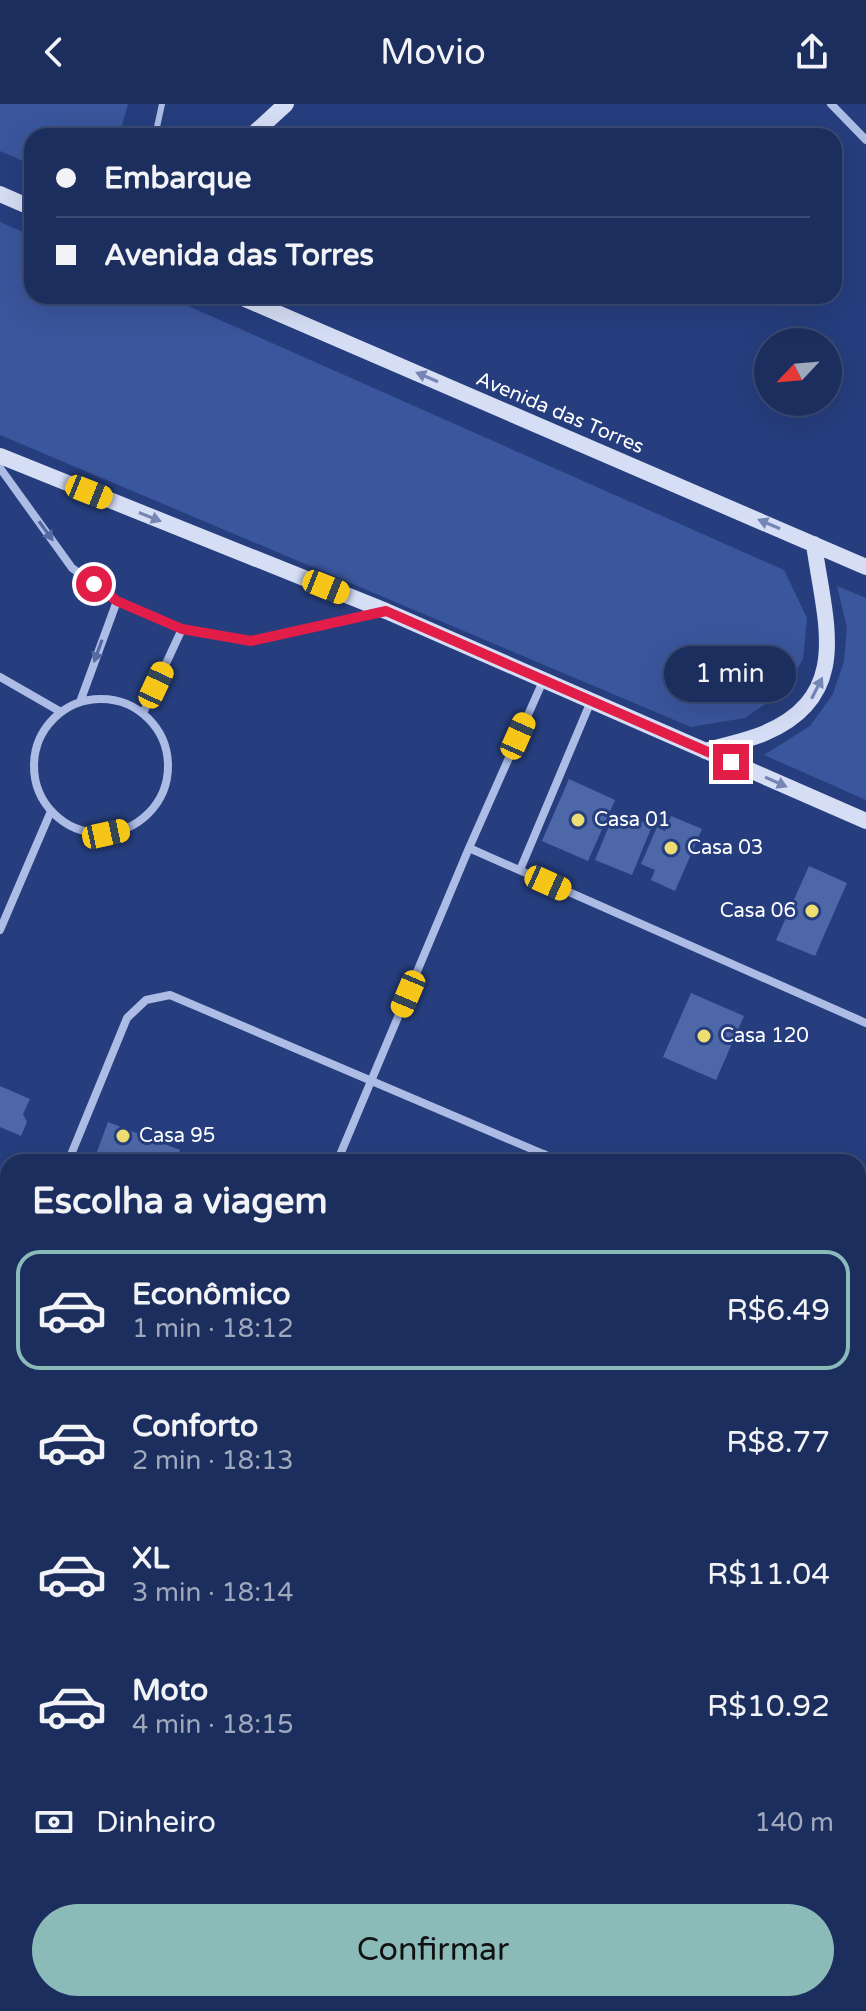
<!DOCTYPE html>
<html lang="pt">
<head>
<meta charset="utf-8">
<style>
  :root { --surface:#1c2e5e; --page:#253664; --text:#f1f3f6; --muted:#a0a8bc; --line:#3a4a73; --accent:#8bbbb9 }
  body { margin:0; font-family:"Varela Round",sans-serif; background:var(--page); color:var(--text); height:100vh; display:flex; flex-direction:column; font-size:30px; white-space:nowrap }
  * { box-sizing:border-box; margin:0 }
  p { font-size:26px; color:var(--muted) }
  .icon { flex:none; width:44px; height:44px; fill:none; stroke:currentColor; stroke-width:2; stroke-linecap:round; stroke-linejoin:round }
  .map { position:relative; flex:1; overflow:hidden }
  .sheet { position:absolute; left:0px; top:1050px; width:866px; height:858px; display:flex; flex-direction:column; background:var(--surface); border-radius:24px 24px 0 0; box-shadow:0 8px 32px #0002,0 0 0 2px var(--line) }
  .sheet>* { flex:none }
  .guide { position:absolute; left:24px; top:24px; width:818px; height:176px; border-radius:24px; box-shadow:0 8px 32px #0002,0 0 0 2px var(--line); display:grid; align-content:center; height:176px; padding:0 32px; background:var(--surface) }
  .needle { width:52px; rotate:244deg }
  .controls { position:absolute; left:754px; top:224px; display:grid; gap:16px }
  .controls a { display:grid; place-items:center; width:88px; height:88px; border-radius:50%; background:var(--surface); box-shadow:0 8px 32px #0002,0 0 0 2px var(--line); font-size:40px }
  .end { position:absolute; width:36px; height:36px; margin:-18px; border:10px solid #e11d48; background:#fff; box-shadow:0 0 0 4px #fff }
  .from { border-radius:50% }
  .bubble { position:absolute; height:56px; border-radius:28px; background:var(--surface); box-shadow:0 8px 32px #0002,0 0 0 2px var(--line); font-size:26px; font-weight:600; line-height:56px; text-align:center }
  .car { position:absolute; width:24px; height:48px; margin:-24px -12px; border-radius:10px; box-shadow:0 0 6px 2px #0007; background:linear-gradient(#f5c518 24%,#345 0 40%,#f5c518 0 76%,#345 0 86%,#f5c518 0) }
  .guide b { display:flex; align-items:center; gap:28px; height:76px; font-size:30px }
  .guide b+b { border-top:2px solid var(--line) }
  .guide i { width:20px; height:20px; background:var(--text) }
  ul { padding:0; list-style:none }
  li { display:flex; align-items:center; gap:24px; height:120px; margin:0 16px 12px; padding:0 16px; border:4px solid transparent; border-radius:24px }
  li div { flex:1 }
  li b { display:block; font-size:30px }
  li em { font-style:normal; font-weight:600 }
  li.current { border-color:var(--accent) }
  li>.icon { width:72px; height:72px; stroke-width:1.5 }
  h2 { padding:0 32px; font-size:36px; line-height:96px }
  .pay { display:flex; align-items:center; gap:20px; height:88px; padding:0 32px; font-size:30px }
  .pay p { margin-inline-start:auto }
  .cta { display:flex; gap:16px; margin-top:auto; padding:16px 32px }
  .cta a { flex:1; height:92px; border-radius:48px; background:var(--accent); color:#111; font-size:32px; font-weight:600; line-height:92px; text-align:center }
  header { display:flex; justify-content:space-between; align-items:center; height:104px; padding:0 32px; background:var(--surface); font-size:36px; font-weight:600 }
  .map>svg:first-child { display:block }
  .green { fill:#3a569c }
  .building { fill:#4e68a7 }
  .lines { fill:none; stroke-linecap:round; stroke-linejoin:round }
  .lane { stroke:#acbce5; stroke-width:6 }
  .street { stroke:#acbce5; stroke-width:8 }
  .secondary { stroke:#d5def5; stroke-width:16 }
  .oneway { fill:#7586b4 }
  .oneway2 { fill:#556aa2 }
  .route { stroke:#e11d48; stroke-width:10 }
  .poi-dot { fill:#eede71; stroke:#263e7e; stroke-width:3 }
  .labels { text-anchor:middle; dominant-baseline:central; stroke-width:6; stroke-linejoin:round; paint-order:stroke }
  .street-label { font-size:20px; fill:#fff; stroke:#263e7e }
  .poi-label { font-size:20px; fill:#fff; stroke:#263e7e; text-anchor:start }
</style>
</head>
<body>
<header><svg class="icon" aria-label="back" viewBox="0 0 24 24"><path d="M15 5l-7 7 7 7"/></svg>Movio<svg class="icon" aria-label="share" viewBox="0 0 24 24"><path d="M12 15V3M7 8l5-5 5 5M5 13v7h14v-7"/></svg></header>
<div class="map">
<svg width="866" height="1907" viewBox="0 0 866 1907">
  <rect width="100%" height="100%" fill="#263e7e"/>
  <!-- green -->
  <path class="green" d="M0,0H128L119,32H32V61L0,47Z
    M0,118L32,132V192H166L784,466L807,514L803,555L784,587L745,614L691,623L0,331Z
    M837,482L866,494V696L764,651L810,622L833,590L844,557L847,524Z"/>
  <!-- building -->
  <path class="building" d="M569,675L615,696L588,757L542,737Z
    M624,710L652,722L632,771L595,756L611,717L620,721Z
    M671,712L702,725L675,787L651,776L655,766L641,760L657,723L665,727Z
    M809,762L847,779L815,852L776,836Z
    M691,889L744,912L716,976L663,953Z
    M0,982L30,995L23,1010L27,1018L21,1032L0,1023Z
    M108,1018L180,1046L175,1058L94,1056Z
    M8,1275V1297L0,1293Z
    M0,1352L8,1356V1407L0,1403Z
    M866,1454V1510L858,1501V1461Z
    M858,1519L866,1527V1571L862,1575L858,1571Z
    M6,1770L8,1844L0,1851V1776Z
    M55,1900H127L131,1905L51,1907Z
    M213,1900H277L279,1903L275,1907H220Z
    M815,1900H856L852,1904L855,1907H822Z"/>
  <g class="lines">
    <!-- lane -->
    <path class="lane" d="M155,32L162,0"/>
    <!-- street -->
    <path class="street" d="M831,0L866,36
      M0,364L72,464L117,497L182,525L251,537L381,508
      M0,573L61,608
      M34 662a67 67 0 1 1 134 0a67 67 0 1 1-134 0Z
      M80,598L117,497
      M143,609L182,525
      M469,744L543,577
      M520,766L591,597
      M0,826L51,707
      M68,1058L127,914L146,896L170,891L562,1058
      M337,1058L469,744L866,919
      M519,1058L544,1050
      M858,1190L866,1193
      M0,1220L8,1201
      M858,1418L866,1410
      M0,1532L8,1540
      M858,1765L866,1758
      M347,1900L354,1907"/>
    <!-- secondary -->
    <path class="secondary" d="M251,32L286,0
      M0,90L32,104
      M238,192L866,463
      M0,352L386,507L866,717
      M705,647C724,641 746,637 765,629C854,591 824,516 814,440"/>
  </g>
  <!-- one-way arrows -->
  <defs><path id="oneway-solid" d="M-6-.8H1V-3.2L6.5 0L1 3.2V.8H-6Z" transform="scale(2)"/></defs>
  <g class="oneway">
    <use href="#oneway-solid" transform="translate(427 273) rotate(-157)"/>
    <use href="#oneway-solid" transform="translate(150 413) rotate(22)"/>
    <use href="#oneway-solid" transform="translate(769 420) rotate(-157)"/>
    <use href="#oneway-solid" transform="translate(817 584) rotate(-63)"/>
    <use href="#oneway-solid" transform="translate(776 678) rotate(24)"/>
  </g>
  <g class="oneway2">
    <use href="#oneway-solid" transform="translate(46 427) rotate(54)"/>
    <use href="#oneway-solid" transform="translate(98 547) rotate(110)"/>
  </g>
  <g class="lines">
    <!-- route -->
    <path class="route" d="M94,480L117,497L182,525L251,537L386,507L731,658"/>
  </g>
  <!-- markers -->
  <g class="poi-dot">
    <circle cx="578" cy="716" r="8"/>
    <circle cx="671" cy="744" r="8"/>
    <circle cx="812" cy="807" r="8"/>
    <circle cx="704" cy="932" r="8"/>
    <circle cx="123" cy="1032" r="8"/>
  </g>
  <g class="labels">
    <!-- street labels -->
    <g class="street-label">
      <text transform="translate(560 309) rotate(23)">Avenida das Torres</text>
    </g>
    <!-- poi labels -->
    <g class="poi-label">
      <text x="594" y="716">Casa 01</text>
      <text x="687" y="744">Casa 03</text>
      <text x="796" y="807" text-anchor="end">Casa 06</text>
      <text x="720" y="932">Casa 120</text>
      <text x="139" y="1032">Casa 95</text>
    </g>
  </g>
</svg>
<div class="controls">
<a><svg class="needle" viewBox="-14 -14 28 28"><path d="M0-13l5 13h-10z" fill="#e53935"/><path d="M0 13l5-13h-10z" fill="#a0a8bc"/></svg></a>
</div>
<i class="end from" style="left:94px;top:480px"></i>
<i class="end" style="left:731px;top:658px"></i>
<div class="bubble" style="left:664px;top:542px;width:132px">1 min</div>
<i class="car" style="left:89px;top:388px;rotate:112deg"></i>
<i class="car" style="left:326px;top:483px;rotate:112deg"></i>
<i class="car" style="left:156px;top:581px;rotate:25deg"></i>
<i class="car" style="left:518px;top:632px;rotate:24deg"></i>
<i class="car" style="left:106px;top:730px;rotate:78deg"></i>
<i class="car" style="left:548px;top:779px;rotate:114deg"></i>
<i class="car" style="left:408px;top:890px;rotate:203deg"></i>
<div class="guide">
<b><i class="from"></i>Embarque</b>
<b><i></i>Avenida das Torres</b>
</div>
<section class="sheet">
<h2>Escolha a viagem</h2>
<ul>
<li class="current"><svg class="icon" aria-label="car" viewBox="0 0 24 24"><path d="M5 17H2v-5l4-1 3-4h7l3 4 3 1v5h-3M9 17h6M6 11h13"/><circle cx="7" cy="17" r="2"/><circle cx="17" cy="17" r="2"/></svg><div><b>Econômico</b><p>1 min · 18:12</p></div><em>R$6.49</em></li>
<li><svg class="icon" aria-label="car" viewBox="0 0 24 24"><path d="M5 17H2v-5l4-1 3-4h7l3 4 3 1v5h-3M9 17h6M6 11h13"/><circle cx="7" cy="17" r="2"/><circle cx="17" cy="17" r="2"/></svg><div><b>Conforto</b><p>2 min · 18:13</p></div><em>R$8.77</em></li>
<li><svg class="icon" aria-label="car" viewBox="0 0 24 24"><path d="M5 17H2v-5l4-1 3-4h7l3 4 3 1v5h-3M9 17h6M6 11h13"/><circle cx="7" cy="17" r="2"/><circle cx="17" cy="17" r="2"/></svg><div><b>XL</b><p>3 min · 18:14</p></div><em>R$11.04</em></li>
<li><svg class="icon" aria-label="car" viewBox="0 0 24 24"><path d="M5 17H2v-5l4-1 3-4h7l3 4 3 1v5h-3M9 17h6M6 11h13"/><circle cx="7" cy="17" r="2"/><circle cx="17" cy="17" r="2"/></svg><div><b>Moto</b><p>4 min · 18:15</p></div><em>R$10.92</em></li>
</ul>
<div class="pay"><svg class="icon" aria-label="cash" viewBox="0 0 24 24"><path d="M3 7h18v10H3z"/><circle cx="12" cy="12" r="2"/></svg>Dinheiro<p>140 m</p></div>
<div class="cta"><a>Confirmar</a></div>
</section>
</div>
</body>
</html>
